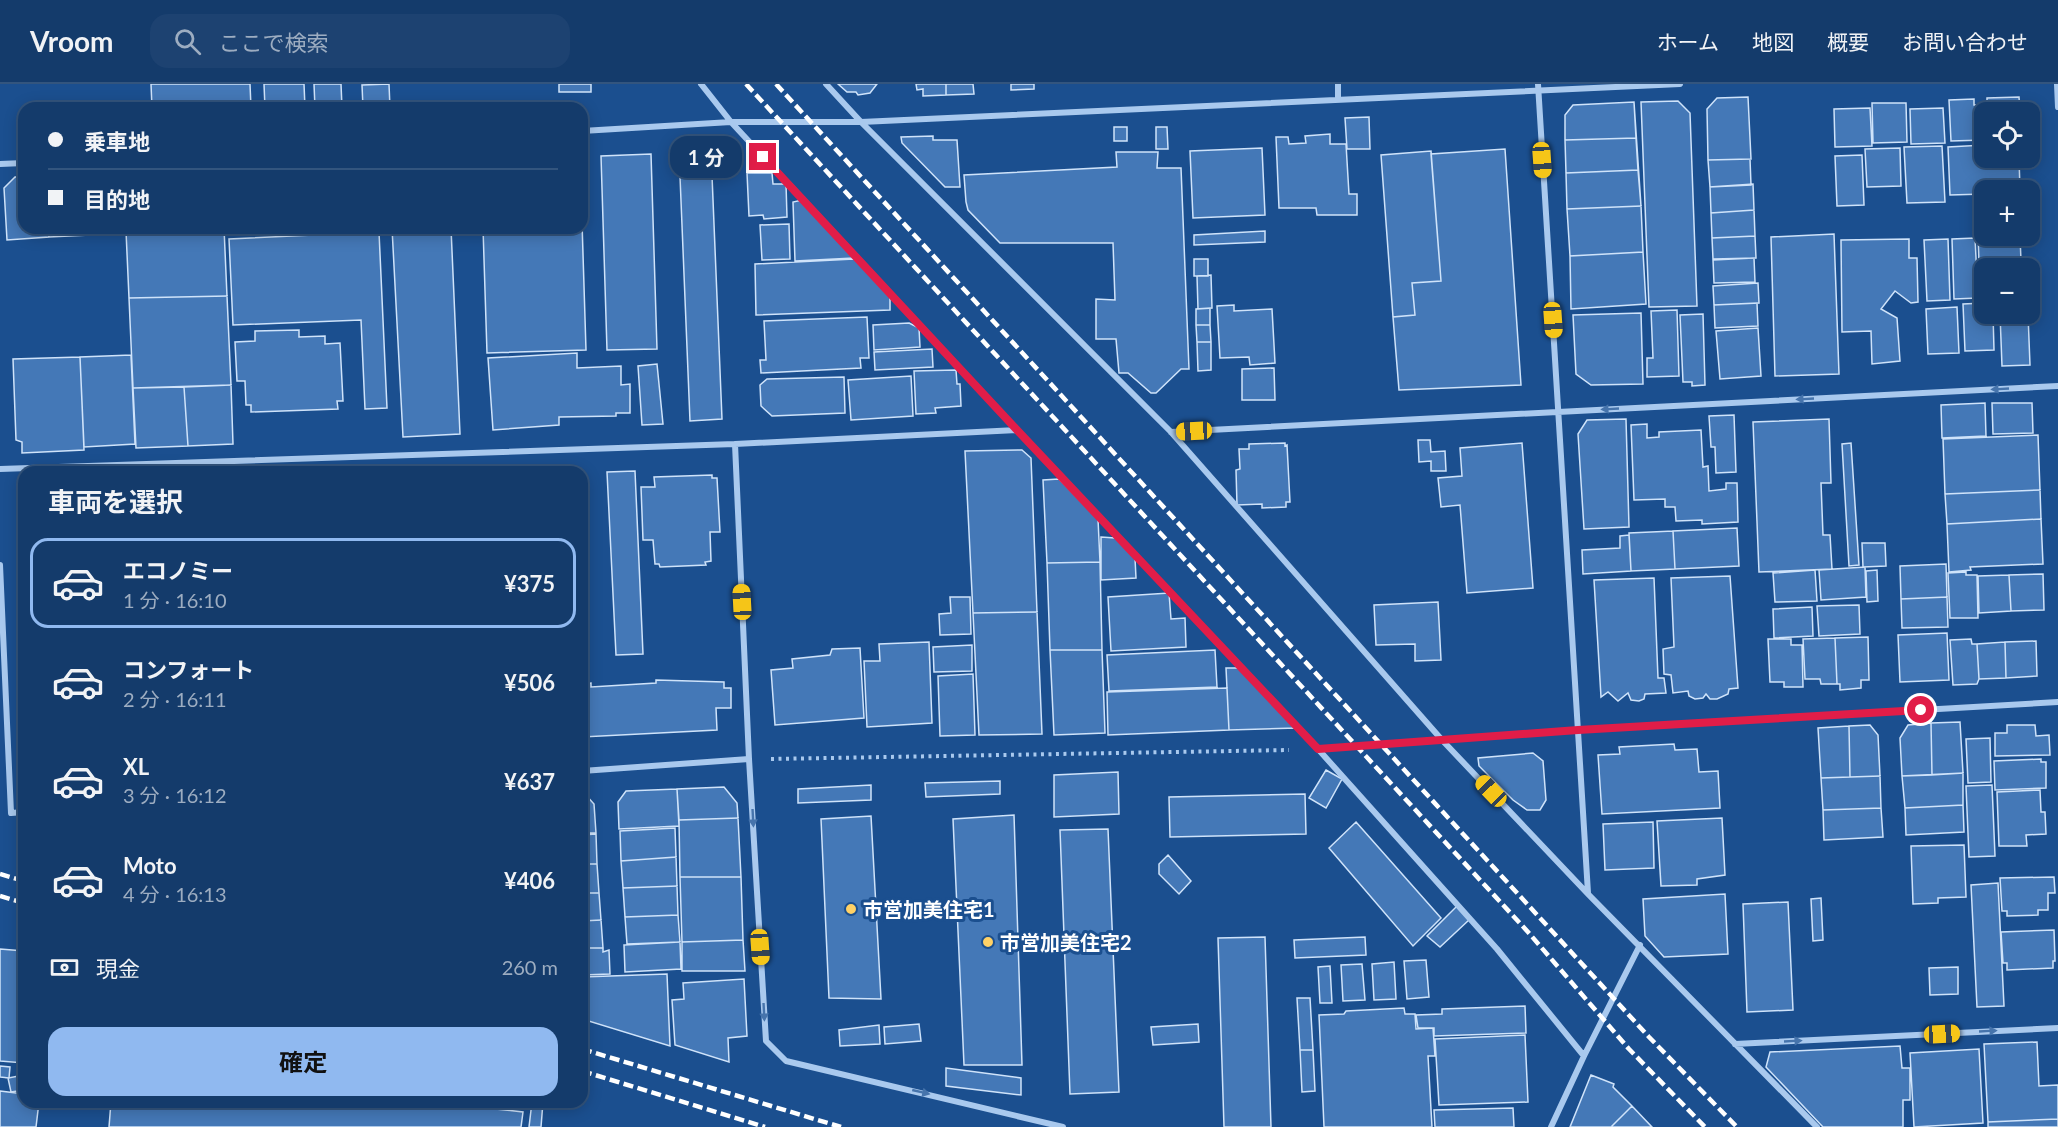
<!DOCTYPE html>
<html lang="ja">
<head>
<meta charset="utf-8">
<style>
  :root { --surface:#143b6b; --page:#1d4271; --text:#f1f3f6; --muted:#9dadc1; --line:#33557e; --accent:#90b9f0 }
  body { margin:0; font-family:Lato,"Noto Sans JP",sans-serif; background:var(--page); color:var(--text); height:100vh; display:flex; flex-direction:column; font-size:22px; white-space:nowrap }
  * { box-sizing:border-box; margin:0 }
  p { font-size:20px; color:var(--muted) }
  .icon { flex:none; width:33px; height:33px; fill:none; stroke:currentColor; stroke-width:2; stroke-linecap:round; stroke-linejoin:round }
  .map { position:relative; flex:1; overflow:hidden }
  .panel { position:absolute; left:18px; top:382px; width:570px; height:642px; display:flex; flex-direction:column; background:var(--surface); border-radius:18px; box-shadow:0 3px 15px #0003,0 0 0 2px var(--line) }
  .panel>* { flex:none }
  .top-card { position:absolute; left:18px; top:18px; width:570px; height:132px; border-radius:18px; box-shadow:0 3px 15px #0003,0 0 0 2px var(--line); display:grid; align-content:center; height:132px; padding:0 30px; background:var(--surface) }
  .tools { position:absolute; left:1974px; top:18px; display:grid; gap:12px }
  .tools a { display:grid; place-items:center; width:66px; height:66px; border-radius:12px; background:var(--surface); box-shadow:0 3px 15px #0003,0 0 0 2px var(--line); font-size:30px }
  .end { position:absolute; width:27px; height:27px; margin:-14px; border:8px solid #e11d48; background:#fff; box-shadow:0 0 0 3px #fff }
  .from { border-radius:50% }
  .bubble { position:absolute; height:42px; border-radius:18px; background:var(--surface); box-shadow:0 3px 15px #0003,0 0 0 2px var(--line); font-size:20px; font-weight:700; line-height:42px; text-align:center }
  .car { position:absolute; width:18px; height:36px; margin:-18px -9px; border-radius:8px; box-shadow:0 0 4px 2px #0007; background:linear-gradient(#f5c518 24%,#345 0 40%,#f5c518 0 76%,#345 0 86%,#f5c518 0) }
  .top-card b { display:flex; align-items:center; gap:21px; height:57px; font-size:22px }
  .top-card b+b { border-top:2px solid var(--line) }
  .top-card i { width:15px; height:15px; background:var(--text) }
  ul { padding:0; list-style:none }
  li { display:flex; align-items:center; gap:18px; height:90px; margin:0 12px 9px; padding:0 18px; border:3px solid transparent; border-radius:18px }
  li div { flex:1 }
  li b { display:block; font-size:22px }
  li em { font-style:normal; font-weight:700 }
  li.selected { border-color:var(--accent) }
  li>.icon { width:54px; height:54px; stroke-width:1.5 }
  h2 { padding:0 30px; font-size:27px; line-height:72px }
  .pay { display:flex; align-items:center; gap:15px; height:66px; padding:0 30px; font-size:22px }
  .pay p { margin-inline-start:auto }
  .primary-button { display:flex; gap:12px; margin-top:auto; padding:12px 30px }
  .primary-button a { flex:1; height:69px; border-radius:18px; background:var(--accent); color:#111; font-size:24px; font-weight:700; line-height:69px; text-align:center }
  header { display:flex; align-items:center; gap:36px; box-sizing:border-box; height:84px; padding:0 30px; background:var(--surface); border-bottom:2px solid var(--line) }
  header strong { font-size:28px }
  nav { display:flex; gap:33px; margin-inline-start:auto; font-size:21px }
  .search { width:420px; height:54px; background:var(--page); display:flex; align-items:center; gap:15px; box-sizing:border-box; padding:0 21px; border-radius:18px; color:var(--muted); font-size:22px }
  .map>svg:first-child { display:block }
  .building { fill:#4478b7; stroke:#cfe3fa; stroke-width:1.5 }
  .lines { fill:none; stroke-linecap:round; stroke-linejoin:round }
  .path { stroke:#a9c9ee; stroke-width:4; stroke-dasharray:3 4.5; stroke-linecap:butt }
  .minor { stroke:#a9c9ee; stroke-width:6 }
  .rail { stroke:#fff; stroke-width:4.5; stroke-dasharray:10 4.5; stroke-linecap:butt }
  .oneway { fill:#4674ac }
  .route { stroke:#e11d48; stroke-width:8 }
  .poi-dot { fill:#ffd166; stroke:#1b4f8f; stroke-width:2 }
  .labels { text-anchor:middle; dominant-baseline:central; stroke-width:6; stroke-linejoin:round; paint-order:stroke }
  .poi-label { font-size:20px; font-weight:bold; fill:#fff; stroke:#1b4f8f; text-anchor:start }
</style>
</head>
<body>
<header>
<strong>Vroom</strong>
<div class="search"><svg class="icon" aria-label="search" viewBox="0 0 24 24"><circle cx="10" cy="10" r="6"/><path d="M15 15l6 6"/></svg>ここで検索</div>
<nav><a>ホーム</a><a>地図</a><a>概要</a><a>お問い合わせ</a></nav>
</header>
<div class="map">
<svg width="2058" height="1043" viewBox="0 0 2058 1043">
  <rect width="100%" height="100%" fill="#1b4f8f"/>
  <!-- building -->
  <path class="building" d="M151,0H250L251,24H152Z
    M264,0H304L305,24H265Z
    M314,0H341L342,24H315Z
    M389,0L390,24H363L362,1Z
    M559,0H591V8H559Z
    M838,0H877L870,9L858,11L856,8H847Z
    M916,0H946V11L923,12V5L917,6Z
    M946,0H973L974,10L946,11Z
    M1011,0H1034V5L1011,6Z
    M1748,13L1751,75L1708,76L1707,25L1717,14Z
    M2019,13L2020,28H1987V14Z
    M1974,15V21H1986L1984,56L1951,57L1949,16Z
    M1678,17L1690,29L1697,222L1649,223L1641,18Z
    M1634,18L1641,122L1638,86Z
    M1634,18L1636,54L1565,56V31L1573,21Z
    M1872,19H1906L1907,58L1873,59Z
    M1870,24L1872,62L1835,63L1834,25Z
    M1943,24L1945,59L1911,60L1910,25Z
    M1369,33L1370,65H1347L1345,34Z
    M1114,43H1127V57H1114Z
    M1156,43H1167L1168,65H1156Z
    M1330,50V60H1346L1349,110H1357V131H1317L1316,124H1279L1276,53H1288L1289,60L1306,59L1305,52Z
    M933,52V56H957L960,103H945L902,59L901,53Z
    M1636,54L1638,86L1566,89L1565,56Z
    M1984,61V74H2019L2020,106H1984V110L1950,111L1948,63Z
    M1942,62L1945,118L1907,119L1904,63Z
    M1262,64L1265,131L1193,134L1190,67Z
    M1900,64L1901,102L1867,103L1865,65Z
    M1505,65L1521,301L1399,306L1393,233L1415,231L1412,199L1441,197L1431,70Z
    M711,67L722,335L690,337L679,68Z
    M1431,67L1441,197L1412,199L1415,231L1393,233L1381,71Z
    M1116,68H1158L1157,84H1181L1189,285H1181L1156,309H1151L1128,289H1119L1116,255H1096V215L1115,216L1113,159H1000L968,126L966,118L964,91L1117,83Z
    M651,70L657,265L607,266L601,72Z
    M1862,71L1864,121L1837,122L1835,72Z
    M1750,75L1751,101L1710,103L1708,76Z
    M1638,86L1641,122L1567,125L1566,89Z
    M747,89H772L773,100H786L787,133L764,135L763,131L749,132Z
    M15,93H24V144H48L49,153L7,156L4,104Z
    M1753,100L1754,126L1711,129L1710,103Z
    M802,116L854,174L795,177L793,118Z
    M1641,122L1643,168L1570,172L1567,125Z
    M1754,126L1755,152L1712,154L1711,129Z
    M582,138L586,266L487,269L483,144H582Z
    M789,140L790,175L762,176L760,141Z
    M48,144H111V150L49,153Z
    M111,144H125L123,150H111Z
    M224,144L227,212L129,214L126,147Z
    M392,144H451L460,350L403,353Z
    M1265,147V158L1194,161V151Z
    M379,148L387,324L365,325L361,236L233,241L229,155Z
    M1984,149V152H2020L2021,177L1979,179L1978,150Z
    M1834,150L1839,290L1775,292L1771,153Z
    M1755,152L1756,174L1713,175L1712,154Z
    M1975,154L1978,214L1954,215L1952,155Z
    M1909,155V174H1917L1918,218L1911,219L1895,207L1881,225L1897,234L1900,277L1872,280L1871,247L1842,248L1841,156Z
    M1948,155L1950,216L1927,217L1924,156Z
    M1643,168L1646,220L1571,225L1570,172Z
    M1754,174L1755,198L1714,199L1713,176Z
    M854,175L890,211V226L756,231L755,180Z
    M1194,175H1208V192H1194Z
    M2022,182V184H1984V215H1981L1979,183Z
    M1211,191L1212,224L1198,225L1197,192Z
    M1758,199L1759,219L1714,221L1713,202Z
    M227,212L231,301L133,304L129,214Z
    M1757,219L1758,242L1715,244L1714,221Z
    M1984,219V230H1993L1994,266L1965,267L1963,220Z
    M1234,221V227L1272,225L1275,279L1250,281L1249,273L1220,274L1217,222Z
    M1957,223L1959,269L1928,270L1926,225Z
    M1210,224V241H1196V225Z
    M1677,226L1679,292L1647,293V274H1653L1651,227Z
    M1641,229L1643,300L1591,301L1576,290L1573,231Z
    M1703,230L1705,301L1692,302V298H1683L1680,231Z
    M2000,230H2028L2030,281L2002,282Z
    M867,233L869,274H860L861,284L761,289L760,276H766L764,237Z
    M909,239L919,244L920,263L874,266L873,241Z
    M1196,241H1210L1211,258H1197Z
    M1758,244L1761,292L1720,295L1716,247Z
    M299,246V253L325,252V260L340,259L343,317H337L338,325L251,328V321H246L245,297H237L235,258L255,257V247Z
    M1197,258H1211V286L1198,287Z
    M932,265L933,283L875,286L874,268Z
    M577,269V284L621,282V301L630,300V329H616V332L559,333V341L493,346L488,274Z
    M131,271L135,360L84,363L80,273Z
    M80,273L84,366L22,369V358L16,356L13,275Z
    M657,280L663,340L642,341L638,282Z
    M1274,284L1275,316H1242V285Z
    M956,286L957,300H960L961,322L935,324L936,329L916,330L914,287Z
    M911,292L913,332L851,336L848,296Z
    M844,293L845,329L772,332L761,322L760,301L767,295Z
    M231,301L233,360L188,362L184,303Z
    M184,303L188,362L136,364L133,304Z
    M1985,319L1986,352L1942,354L1941,321Z
    M1992,319H2032L2033,349L1993,350Z
    M1734,331L1736,388L1716,389L1715,363H1711L1709,332Z
    M1626,335L1629,443L1584,445L1578,350L1587,336Z
    M1829,335L1831,399H1821L1823,451H1830L1832,485L1759,488L1753,338Z
    M1647,340V354L1659,353V348L1701,346L1703,383L1708,382L1709,407L1726,405V399H1737L1738,438L1702,440V436L1676,437L1675,423H1665V415L1634,416L1631,341Z
    M2038,351L2040,406L1945,410L1943,355Z
    M1418,356H1430L1431,368L1445,367L1446,387H1431V377L1419,378Z
    M1285,359V362L1287,361L1290,418H1286V423L1262,424V420L1237,421L1236,386L1240,385L1239,365H1249V360Z
    M1522,359L1533,504L1467,509L1460,421L1441,423L1438,394L1462,392L1460,364Z
    M1851,359L1859,481L1849,482L1842,360Z
    M1022,366L1031,374L1037,528L973,529L965,367Z
    M635,387L643,570L616,571L607,388Z
    M712,391V394H717L720,448H710L711,477L705,478L706,481L660,483L659,480H655L653,456H643L641,403H655L654,393Z
    M1059,395L1098,435L1100,478L1047,479L1043,396Z
    M2040,406L2041,435L1947,440L1945,410Z
    M2041,435L2043,480L1970,483L1971,486L1949,488L1947,440Z
    M1737,444L1739,482L1675,485L1673,447Z
    M1673,447L1675,485L1631,487L1629,449Z
    M1629,451L1631,487L1583,490L1582,466L1620,464V452Z
    M1101,453L1115,454L1135,474L1136,494L1101,496Z
    M1862,459H1885L1886,482L1863,483Z
    M582,461H585L589,550L582,551Z
    M1100,478L1102,566H1050L1047,479Z
    M1946,480L1947,513L1901,515L1900,482Z
    M1865,483L1866,513L1821,516L1819,486Z
    M1815,486L1817,517L1775,518L1773,489Z
    M1877,486L1878,517L1867,518L1866,487Z
    M1966,488V491H1977L1978,534H1950L1948,489Z
    M2043,490L2044,526L2011,527L2009,491Z
    M2009,491L2011,527L1979,529L1978,492Z
    M1730,492L1738,604L1729,605L1728,610L1717,615H1710L1706,610L1703,614L1695,615L1689,612L1688,607L1673,609L1671,591L1664,590L1663,565L1674,563L1671,494Z
    M1654,494L1658,594H1664L1666,609L1645,610L1644,615L1639,617L1631,616L1628,609L1618,617L1608,608L1601,613L1594,496Z
    M1169,509L1171,535L1185,534L1186,563L1111,567L1108,513Z
    M950,513H970L971,550L940,551L939,530L951,529Z
    M1947,513L1948,543L1902,544L1901,515Z
    M1438,518L1441,576L1415,577V560L1376,561L1374,521Z
    M1859,521L1860,550L1819,552L1817,522Z
    M1812,523L1813,552L1774,554L1773,525Z
    M1037,528L1042,650L979,651L973,529Z
    M1947,549L1949,596L1900,598L1898,551Z
    M1868,553L1869,596H1861V604L1840,606V600H1837L1835,554Z
    M1835,554L1837,600H1821L1820,595H1805L1803,555Z
    M1768,555H1791V561H1802L1803,603H1784V598H1770Z
    M1971,555L1972,560H1977L1979,595L1977,600L1953,601L1950,556Z
    M2036,557L2037,592L2006,594L2005,558Z
    M929,558L932,639L867,643L864,577H880L879,560Z
    M2005,558L2006,594L1979,595L1977,560Z
    M972,561V587L934,588L933,563Z
    M860,564L864,634L775,641L771,586L793,584L792,575L830,571L832,565Z
    M1050,566H1102L1105,649L1054,651Z
    M1215,566L1217,603L1109,607L1107,571Z
    M1226,584H1239L1296,644L1229,646Z
    M973,590L975,651L940,652L938,592Z
    M656,596L724,598V604H731V624H716L717,646L582,653V600L591,599V603L656,599Z
    M1227,604L1229,646L1108,651L1107,608Z
    M1960,638L1963,689L1932,691L1931,639Z
    M1931,639L1932,691L1902,692L1900,654L1908,641Z
    M1870,641L1878,651L1880,692L1850,693L1849,642Z
    M2007,641H2035L2036,652L2049,651L2050,671L1995,672V649H2007Z
    M1849,642L1850,693L1821,694L1818,644Z
    M1990,654L1991,698L1968,699L1966,655Z
    M1674,660L1675,666L1697,665L1699,688L1718,687L1720,724L1602,730L1598,671L1620,670L1619,663Z
    M1533,669L1543,677L1546,716L1540,726H1527L1513,716L1479,682L1478,674Z
    M2041,675V678H2046V704L1995,706L1994,677Z
    M1326,686L1342,695L1326,724L1309,714Z
    M1118,688L1119,730L1054,733V691Z
    M1963,689V721L1905,724L1902,692Z
    M1880,692L1881,724L1823,726L1821,694Z
    M1000,697V710L926,713L925,699Z
    M871,701V716L798,719V705Z
    M1992,701L1995,772L1969,773L1966,702Z
    M724,703L737,719L738,734L679,736L677,705Z
    M677,705L679,742L619,745L618,718L626,707Z
    M2040,706L2041,728H2045L2046,750L2026,751L2027,762H1999L1997,708Z
    M582,710H585L594,720L596,749H582Z
    M1305,710L1306,750L1170,753L1169,713Z
    M1963,721L1964,748L1906,751L1905,724Z
    M1881,724L1883,753L1824,756L1823,726Z
    M1014,731L1022,981H964L953,735Z
    M871,732L881,915L829,914L821,735Z
    M738,734L741,793H680L679,736Z
    M1722,734L1725,791L1697,795V801L1661,802L1657,737Z
    M1356,738L1441,834L1413,862L1329,764Z
    M1653,738L1654,784L1605,786L1603,740Z
    M675,744L676,773L621,777L620,747Z
    M1108,745L1119,1008L1070,1010L1060,746Z
    M596,750L597,780H582V751Z
    M1964,761L1966,813L1938,814V819L1913,820L1911,762Z
    M1168,771L1191,797L1179,810L1159,790V780Z
    M676,773L677,802L623,804L621,777Z
    M582,780H597L599,809H582Z
    M680,793H741L743,856L682,858Z
    M2054,793L2055,809H2048V826H2038V831L2007,832V827H2002L2000,794Z
    M1998,799L2004,922L1977,923L1971,801Z
    M677,802L678,831L625,833L623,804Z
    M582,809H599L601,836L582,837Z
    M1725,810L1728,870L1664,873L1645,852L1643,815Z
    M1821,814L1823,856L1813,857L1811,815Z
    M1788,818L1793,926L1747,928L1743,820Z
    M1458,821L1470,835L1440,863L1427,852Z
    M678,831L680,858L627,860L625,833Z
    M601,836L603,864H582V837Z
    M2054,846L2055,877H2053V884L2007,886V879H2003L2001,848Z
    M1265,853L1271,1043H1224L1218,854Z
    M1365,853L1366,871L1295,874L1294,856Z
    M743,856L745,887H682V858Z
    M680,858L681,885L625,888L624,861Z
    M582,864H603V868L609,866L610,890L582,891Z
    M0,865L24,867V979L0,977Z
    M1426,876L1429,913L1407,915L1404,877Z
    M1394,878L1396,915L1374,916L1372,880Z
    M1362,880L1365,916L1343,917L1341,881Z
    M1330,882L1332,919H1320L1318,883Z
    M1958,883V910L1930,911L1929,884Z
    M667,890L670,962L582,935V893Z
    M744,895L747,952L728,954L729,978L675,961L672,916L684,915L683,899Z
    M1297,914H1310L1313,966H1300Z
    M1525,922L1526,949L1434,952V944H1418L1416,931L1442,930V925Z
    M1404,924L1405,930H1415L1416,945L1433,944L1435,972H1428L1432,1043H1324L1319,931L1344,930L1346,927Z
    M919,940L921,957L885,960L884,943Z
    M1198,940L1199,958L1153,961L1151,943Z
    M879,941L880,960L840,962L839,946Z
    M1525,951L1528,1018L1439,1021L1435,955Z
    M2037,958L2039,1002L2058,1001V1035L1988,1038L1984,960Z
    M1900,962L1902,984H1910V1016H1903V1043H1823L1766,983L1770,968Z
    M1979,965L1983,1039L1914,1043L1910,969Z
    M1300,966H1313L1315,1007L1302,1008Z
    M0,982L10,983L9,994L0,993Z
    M946,984L1021,994V1011L946,1002Z
    M24,991V1006L11,1008L8,994Z
    M1591,991L1614,1000L1613,1003L1632,1022L1611,1043H1570Z
    M0,1007L24,1010V1018H39L36,1043H0Z
    M111,1018H391L421,1022V1018H437L436,1023L459,1025L460,1018H464L496,1022V1025L523,1028L521,1043H109Z
    M532,1018H543L541,1043H529Z
    M1632,1022L1652,1043H1611Z
    M1513,1024L1514,1043H1435L1434,1026Z
    M2058,1035V1043H1988V1038Z"/>
  <g class="lines">
    <!-- path -->
    <path class="path" d="M771,675L1289,666"/>
    <!-- minor -->
    <path class="minor" d="M701,0L731,38L1017,346L1318,665L1497,865L1584,972
      M826,0L861,38L1171,348L1442,656L1588,810L1817,1043
      M1338,0V16
      M1538,0L1588,809
      M2057,0L2058,23
      M582,47L731,38H861L1680,0
      M0,80L24,79
      M1171,348L2058,302
      M735,360L749,675L766,957L786,977L1063,1043
      M0,385L735,360L1017,346
      M0,481L11,729L24,728
      M1318,665L1578,646L2058,618
      M582,687L749,675
      M1735,960L2058,944
      M1551,1043L1584,972L1640,861"/>
    <!-- rail -->
    <path class="rail" d="M746,0L1528,848L1629,965L1705,1043
      M776,0L1649,953L1737,1043
      M0,790L24,797
      M0,812L24,819
      M582,965L841,1043
      M582,987L765,1043"/>
  </g>
  <!-- one-way arrows -->
  <defs><path id="oneway-solid" d="M-6-.8H1V-3.2L6.5 0L1 3.2V.8H-6Z" transform="scale(1.5)"/></defs>
  <g class="oneway">
    <use href="#oneway-solid" transform="translate(2000 305) rotate(177)"/>
    <use href="#oneway-solid" transform="translate(1805 315) rotate(177)"/>
    <use href="#oneway-solid" transform="translate(1610 325) rotate(177)"/>
    <use href="#oneway-solid" transform="translate(753 734) rotate(87)"/>
    <use href="#oneway-solid" transform="translate(764 928) rotate(87)"/>
    <use href="#oneway-solid" transform="translate(1988 947) rotate(-3)"/>
    <use href="#oneway-solid" transform="translate(1793 957) rotate(-3)"/>
    <use href="#oneway-solid" transform="translate(921 1008) rotate(13)"/>
  </g>
  <g class="lines">
    <!-- route -->
    <path class="route" d="M763,73L1017,346L1318,665L1578,646L1921,626"/>
  </g>
  <!-- markers -->
  <g class="poi-dot">
    <circle cx="851" cy="825" r="6"/>
    <circle cx="988" cy="858" r="6"/>
  </g>
  <g class="labels">
    <!-- poi labels -->
    <g class="poi-label">
      <text x="863" y="825">市営加美住宅1</text>
      <text x="1000" y="858">市営加美住宅2</text>
    </g>
  </g>
</svg>
<div class="tools">
<a><svg class="icon" aria-label="locate" viewBox="0 0 24 24"><circle cx="12" cy="12" r="6"/><path d="M12 2v4M12 18v4M2 12h4M18 12h4"/></svg></a>
<a>+</a>
<a>−</a>
</div>
<i class="end from" style="left:1921px;top:626px"></i>
<i class="end" style="left:763px;top:73px"></i>
<div class="bubble" style="left:670px;top:52px;width:72px">1 分</div>
<i class="car" style="left:1542px;top:76px;rotate:176deg"></i>
<i class="car" style="left:1553px;top:236px;rotate:176deg"></i>
<i class="car" style="left:1194px;top:347px;rotate:267deg"></i>
<i class="car" style="left:742px;top:518px;rotate:357deg"></i>
<i class="car" style="left:1491px;top:707px;rotate:316deg"></i>
<i class="car" style="left:760px;top:863px;rotate:176deg"></i>
<i class="car" style="left:1942px;top:950px;rotate:87deg"></i>
<div class="top-card">
<b><i class="from"></i>乗車地</b>
<b><i></i>目的地</b>
</div>
<section class="panel">
<h2>車両を選択</h2>
<ul>
<li class="selected"><svg class="icon" aria-label="car" viewBox="0 0 24 24"><path d="M5 17H2v-5l4-1 3-4h7l3 4 3 1v5h-3M9 17h6M6 11h13"/><circle cx="7" cy="17" r="2"/><circle cx="17" cy="17" r="2"/></svg><div><b>エコノミー</b><p>1 分 · 16:10</p></div><em>¥375</em></li>
<li><svg class="icon" aria-label="car" viewBox="0 0 24 24"><path d="M5 17H2v-5l4-1 3-4h7l3 4 3 1v5h-3M9 17h6M6 11h13"/><circle cx="7" cy="17" r="2"/><circle cx="17" cy="17" r="2"/></svg><div><b>コンフォート</b><p>2 分 · 16:11</p></div><em>¥506</em></li>
<li><svg class="icon" aria-label="car" viewBox="0 0 24 24"><path d="M5 17H2v-5l4-1 3-4h7l3 4 3 1v5h-3M9 17h6M6 11h13"/><circle cx="7" cy="17" r="2"/><circle cx="17" cy="17" r="2"/></svg><div><b>XL</b><p>3 分 · 16:12</p></div><em>¥637</em></li>
<li><svg class="icon" aria-label="car" viewBox="0 0 24 24"><path d="M5 17H2v-5l4-1 3-4h7l3 4 3 1v5h-3M9 17h6M6 11h13"/><circle cx="7" cy="17" r="2"/><circle cx="17" cy="17" r="2"/></svg><div><b>Moto</b><p>4 分 · 16:13</p></div><em>¥406</em></li>
</ul>
<div class="pay"><svg class="icon" aria-label="cash" viewBox="0 0 24 24"><path d="M3 7h18v10H3z"/><circle cx="12" cy="12" r="2"/></svg>現金<p>260 m</p></div>
<div class="primary-button"><a>確定</a></div>
</section>
</div>
</body>
</html>
